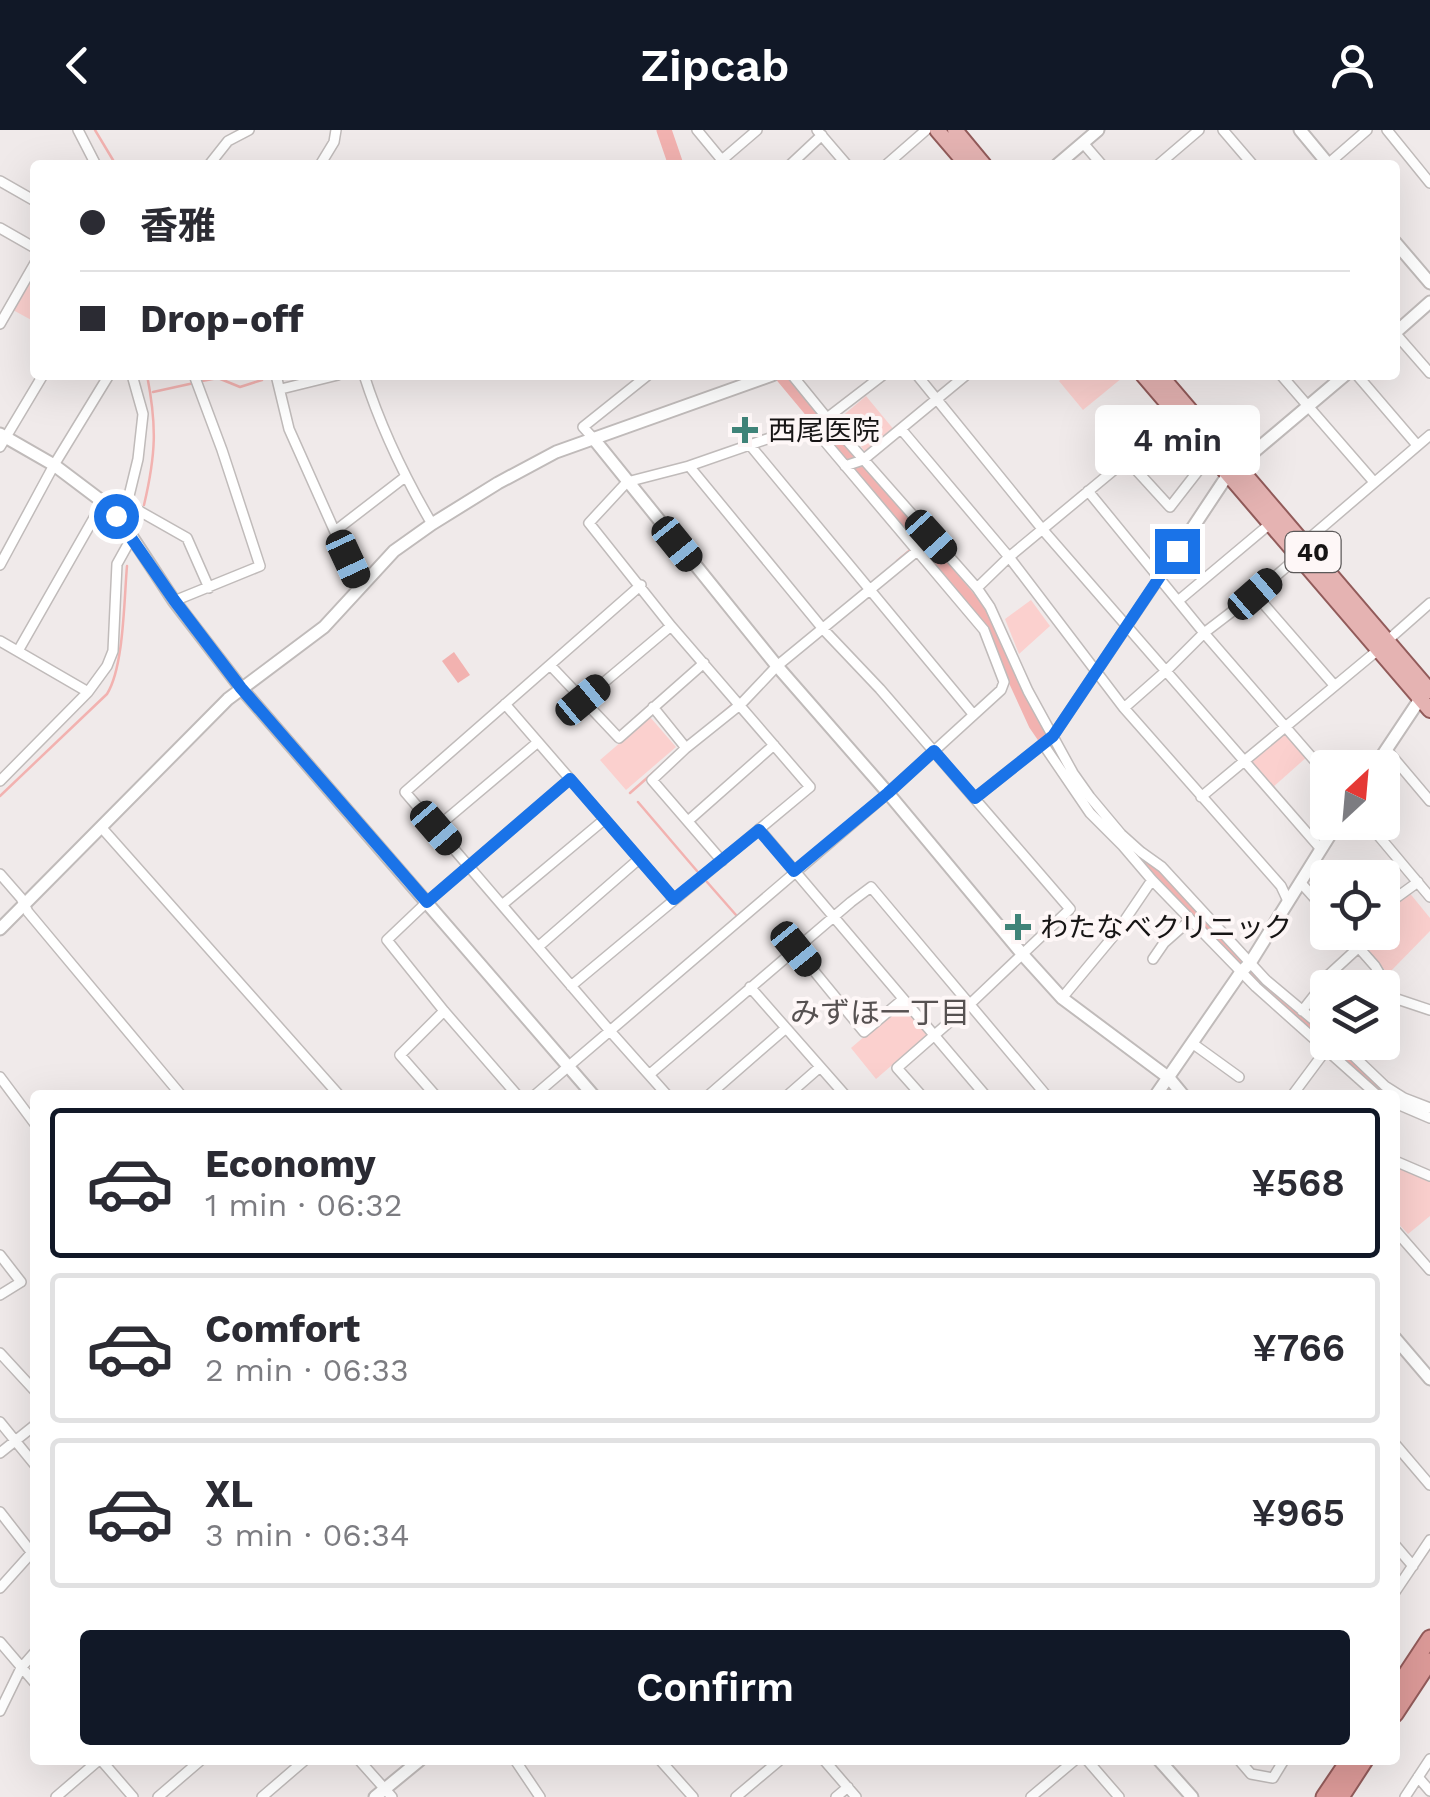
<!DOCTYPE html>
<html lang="en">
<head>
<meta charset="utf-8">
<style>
  :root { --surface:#fff; --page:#f2f2f3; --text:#2b2b33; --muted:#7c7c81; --line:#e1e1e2; --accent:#111827 }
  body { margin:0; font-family:"Work Sans","Noto Sans JP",sans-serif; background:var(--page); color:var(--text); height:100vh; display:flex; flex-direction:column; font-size:38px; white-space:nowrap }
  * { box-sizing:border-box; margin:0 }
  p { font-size:32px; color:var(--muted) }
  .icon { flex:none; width:55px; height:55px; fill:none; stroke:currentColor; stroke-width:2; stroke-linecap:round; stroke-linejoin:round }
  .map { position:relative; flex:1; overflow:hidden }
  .drawer { position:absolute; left:30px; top:960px; width:1370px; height:675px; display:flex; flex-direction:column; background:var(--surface); border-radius:10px; box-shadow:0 10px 40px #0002 }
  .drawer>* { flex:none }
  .top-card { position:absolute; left:30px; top:30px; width:1370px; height:220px; border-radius:10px; box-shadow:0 10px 40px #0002; display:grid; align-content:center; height:220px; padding:0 50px; background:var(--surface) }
  .needle { width:65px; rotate:26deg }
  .controls { position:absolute; left:1310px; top:620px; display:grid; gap:20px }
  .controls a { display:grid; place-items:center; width:90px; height:90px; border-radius:10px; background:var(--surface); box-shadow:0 10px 40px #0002; font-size:50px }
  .end { position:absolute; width:45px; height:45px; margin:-22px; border:12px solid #1a73e8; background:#fff; box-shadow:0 0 0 5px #fff }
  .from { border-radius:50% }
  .bubble { position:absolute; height:70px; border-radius:10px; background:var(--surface); box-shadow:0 10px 40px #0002; font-size:32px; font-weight:600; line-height:70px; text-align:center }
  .car { position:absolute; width:30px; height:60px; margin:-30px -15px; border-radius:12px; box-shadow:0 0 8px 2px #0007; background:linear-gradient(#222 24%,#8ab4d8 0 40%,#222 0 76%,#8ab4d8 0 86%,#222 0) }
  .top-card b { display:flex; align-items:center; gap:35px; height:95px; font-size:38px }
  .top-card b+b { border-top:2px solid var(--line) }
  .top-card i { width:25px; height:25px; background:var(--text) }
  ul { padding:18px 0 0; list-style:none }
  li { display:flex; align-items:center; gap:30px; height:150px; margin:0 20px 15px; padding:0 30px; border:5px solid var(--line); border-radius:10px }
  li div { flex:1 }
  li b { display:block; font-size:38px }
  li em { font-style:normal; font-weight:600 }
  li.on { border-color:var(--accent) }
  li>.icon { width:90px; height:90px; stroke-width:1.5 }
  .primary-button { display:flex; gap:20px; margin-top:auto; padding:20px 50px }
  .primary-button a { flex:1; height:115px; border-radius:10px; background:var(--accent); color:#fff; font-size:40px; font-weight:600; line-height:115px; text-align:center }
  header { display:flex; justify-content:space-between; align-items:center; height:130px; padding:0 50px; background:var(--accent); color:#fff; font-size:45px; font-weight:600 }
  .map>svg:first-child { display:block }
  .green { fill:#fbd0ce }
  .water { fill:#f2b2b0 }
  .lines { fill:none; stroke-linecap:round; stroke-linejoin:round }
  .stream { stroke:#f2b2b0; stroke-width:2.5 }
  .river { stroke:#f2b2b0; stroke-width:15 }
  .minor-casing { stroke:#c0bbba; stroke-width:12 }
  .tertiary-casing { stroke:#c0bbba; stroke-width:15 }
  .primary-casing { stroke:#925b5a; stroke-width:18 }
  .trunk-casing { stroke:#925b5a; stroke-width:19 }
  .minor { stroke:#fff; stroke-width:9 }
  .tertiary { stroke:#fff; stroke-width:11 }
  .primary { stroke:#e5b3b2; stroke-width:14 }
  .trunk { stroke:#dc9a98; stroke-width:15 }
  .route { stroke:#1a73e8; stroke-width:12 }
  .poi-dot { fill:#3f8378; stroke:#fef7f7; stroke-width:4 }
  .labels { text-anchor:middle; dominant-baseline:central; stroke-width:8; stroke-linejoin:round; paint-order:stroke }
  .shield { fill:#fef7f7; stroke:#5c5959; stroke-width:2.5 }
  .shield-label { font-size:25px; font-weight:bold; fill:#171515 }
  .poi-label { font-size:28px; fill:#171515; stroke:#fef7f7; text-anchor:start }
  .neighbourhood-label { font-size:30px; fill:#565151; stroke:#fef7f7 }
</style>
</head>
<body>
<header><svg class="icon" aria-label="back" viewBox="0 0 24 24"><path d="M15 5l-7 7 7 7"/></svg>Zipcab<svg class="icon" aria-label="person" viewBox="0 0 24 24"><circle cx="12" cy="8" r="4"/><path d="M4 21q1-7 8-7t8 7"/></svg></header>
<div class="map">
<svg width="1430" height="1667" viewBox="0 0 1430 1667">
  <rect width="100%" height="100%" fill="#f0eaea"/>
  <!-- green -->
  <path class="green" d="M35,140V192L13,180Z
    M1066,245H1120L1122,248L1083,280L1059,251Z
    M866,266L895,301L868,326L840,288Z
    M1031,470L1050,496L1019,524L1005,489Z
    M650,587L676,617L626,660L600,630Z
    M1286,602L1308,626L1272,658L1251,633Z
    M1408,761L1430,788V801L1388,844L1356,805L1359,803L1382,802L1383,783Z
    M901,875L927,905L876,949L851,918Z
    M1395,1035L1430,1050V1086L1408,1104L1395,1090Z"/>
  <!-- water -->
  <path class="water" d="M454,522L470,545L458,553L442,531Z"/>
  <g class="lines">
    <!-- stream -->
    <path class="stream" d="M95,0L116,35
      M202,251L218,248L240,257L262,250
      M153,262L194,253
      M144,375C156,324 157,296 147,245
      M919,412L920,411
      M897,431L909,421
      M718,587L732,575
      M630,663L655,641
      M0,666L107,564C124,537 124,469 127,436
      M638,672L697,741
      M707,752L736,785"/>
    <!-- river -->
    <path class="river" d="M664,0L676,35
      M782,245L991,496L1036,594L1077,654
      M1127,713L1257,852L1328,909
      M1331,912L1367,947L1390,965"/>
    <!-- minor casing -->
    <g class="minor-casing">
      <path id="minor" d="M78,0L96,35
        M697,0L726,35
        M817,0L847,35
        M1223,0L1253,35
        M1387,0L1430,53
        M1083,13L1102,35
        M722,30L757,0
        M1328,34L1367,0
        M209,35L228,11L249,0
        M320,35L334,12L336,0
        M790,35L822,5
        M886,35L926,0
        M1158,35L1199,0
        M0,51L35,71
        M0,98L35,118
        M0,194L35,133
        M1395,203L1430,243
        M276,245L289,299L360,458
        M364,245C381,298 404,346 432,394
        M792,245L827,288L977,458L990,477L1028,561L1073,643L1090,667L1121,704L1141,722L1162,737L1266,850L1328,902
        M917,245L1043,400L1321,719
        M1281,245L1374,352
        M1357,245L1417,315
        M281,259L338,245
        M827,288L883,245
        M901,299L1009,427L1124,578L1281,756L1288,771
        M593,308L583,297L648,245
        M749,314L973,584
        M0,317L43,245
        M1127,330L1170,377L1212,323
        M689,336L823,499L880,559L1070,779L970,874L897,938L921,965
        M845,336L863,330L966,245
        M1088,361L1204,503L1328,646
        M127,374L187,408L209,458
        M115,386L127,374L138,329L143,284L132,245
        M335,401L405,347
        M1305,412L1430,305
        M0,435L54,335L109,245
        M641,455L405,662L610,901L667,965
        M977,458L1009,427L1179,286
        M1255,464L1334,555
        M174,471L260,436L222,320L194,245
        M1178,471L1271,393
        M0,511L88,562
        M1387,511L1430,473
        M18,521L103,372
        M550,535L619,608L704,533
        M583,570L671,496
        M505,574L674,769
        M653,577L686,618
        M1124,578L1166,541L1204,503L1255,464L1299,426
        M1043,614L1090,683L1123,716L1152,750L1256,857L1377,965
        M1386,619L1430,671
        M0,651L88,562L107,536L113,521L117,434L132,407
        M1201,667L1378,520
        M975,668L1053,606L1160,447
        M688,691L774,615
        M1367,692L1430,767
        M101,697L339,965
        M436,698L538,612
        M759,699L985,965
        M722,731L652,650L686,618L741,574L777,536L917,421
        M0,744L21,768L28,782L181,965
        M1300,752L1328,783
        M502,775L605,689
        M1382,778L1418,752
        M1345,802L1375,836L1394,868L1430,880
        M538,817L639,729
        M796,819L864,902L902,870
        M1153,829L1164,813L1190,790
        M1322,851L1358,818
        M750,857L845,965
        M1062,868L1116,803L1152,750
        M1302,881L1317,862
        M1382,883L1394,868
        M1339,912L1385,956L1404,968L1430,978
        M1192,913L1239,947
        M650,944L851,772L871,757L1046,965
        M0,947L35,994
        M1294,963L1326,920
        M435,965L400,925L444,881
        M517,965L444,881L387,810L427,772L570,649
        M535,965L888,663L1001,560L1004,552L984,500L810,294L689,336L627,352L589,393L671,496L810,657L571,856
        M709,965L786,898
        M788,965L820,937
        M1395,973L1430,988
        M1395,1031L1430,1046
        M1395,1100L1430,1140
        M0,1125L21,1152L0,1165
        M0,1223L35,1261
        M0,1292L35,1335
        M1395,1314L1430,1355
        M0,1323L35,1295
        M0,1382L32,1423
        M1395,1415L1413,1436
        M0,1458L35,1419
        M1395,1462L1430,1410
        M0,1512L35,1553
        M0,1581L21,1538L35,1522
        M101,1630L133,1667
        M359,1630L392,1667
        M515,1630L540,1667
        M660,1630L693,1667
        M824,1630L856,1667
        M1087,1630L1119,1667
        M1239,1630L1251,1644L1273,1648L1284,1630
        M1418,1647L1430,1661
        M56,1667L99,1630
        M158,1667L201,1630
        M262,1667L305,1630
        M736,1667L780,1630
        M836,1667L848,1657
        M1031,1667L1075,1630
        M1405,1667L1430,1629"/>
    </g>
    <!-- tertiary casing -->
    <g class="tertiary-casing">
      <path id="tertiary" d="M1300,0L1329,35
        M1057,35L1098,0
        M1395,112L1430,153
        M1395,203L1430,172
        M0,304L54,335L103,372L132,407L174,471L241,558L593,965
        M593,308L777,536L888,663L1023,825L1062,868L1169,948L1183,965
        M1160,447L1229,343L1345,245
        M1374,638L1420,569L1421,561
        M0,799L228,569L324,497L394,421L432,394L498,353L556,322L772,245
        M1156,965L1241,842L1250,833L1338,692
        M1395,1208L1430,1249
        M1159,1630L1192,1667
        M375,1667L420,1630"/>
    </g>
    <!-- primary casing -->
    <g class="primary-casing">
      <path id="primary" d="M937,0L967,35
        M955,0L984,35
        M1143,245L1430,580
        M1160,245L1430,561"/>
    </g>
    <!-- trunk casing -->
    <g class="trunk-casing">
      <path id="trunk" d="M1395,1561L1430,1508
        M1395,1584L1430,1531
        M1324,1667L1349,1630
        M1341,1667L1365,1630"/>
    </g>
    <!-- minor -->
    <use href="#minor" class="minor"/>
    <!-- tertiary -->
    <use href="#tertiary" class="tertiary"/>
    <!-- primary -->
    <use href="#primary" class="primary"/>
    <!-- trunk -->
    <use href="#trunk" class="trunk"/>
  </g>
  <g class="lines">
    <!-- route -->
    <path class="route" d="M116,386L174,470L241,558L427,772L570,649L674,769L759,700L794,741L888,663L934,621L975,668L1053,606L1177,421"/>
  </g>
  <!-- markers -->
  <g class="poi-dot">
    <path d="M740 285h10v10h10v10h-10v10h-10v-10h-10v-10h10z"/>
    <path d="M1013 782h10v10h10v10h-10v10h-10v-10h-10v-10h10z"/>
  </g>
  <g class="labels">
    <!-- shield labels -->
    <rect class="shield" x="1285.5" y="402" width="55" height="40" rx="8"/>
    <g class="shield-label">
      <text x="1313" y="422">40</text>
    </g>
    <!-- poi labels -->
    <g class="poi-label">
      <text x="768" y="300">西尾医院</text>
      <text x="1040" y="797">わたなべクリニック</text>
    </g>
    <!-- neighbourhood labels -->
    <g class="neighbourhood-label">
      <text x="880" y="882">みずほ一丁目</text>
    </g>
  </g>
</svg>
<div class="controls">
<a><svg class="needle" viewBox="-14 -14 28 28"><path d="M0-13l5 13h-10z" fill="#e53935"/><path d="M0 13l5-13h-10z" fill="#7c7c81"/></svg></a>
<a><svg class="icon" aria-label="locate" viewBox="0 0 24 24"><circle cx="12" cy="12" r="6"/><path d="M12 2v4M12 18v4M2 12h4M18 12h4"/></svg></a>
<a><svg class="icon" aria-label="layers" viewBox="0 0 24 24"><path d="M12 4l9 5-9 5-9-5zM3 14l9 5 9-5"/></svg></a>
</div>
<i class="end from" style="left:116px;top:386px"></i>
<i class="end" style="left:1177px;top:421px"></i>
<div class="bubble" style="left:1095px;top:275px;width:165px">4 min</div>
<i class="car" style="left:931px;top:407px;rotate:138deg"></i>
<i class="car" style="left:677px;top:414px;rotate:141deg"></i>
<i class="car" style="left:348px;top:429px;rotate:155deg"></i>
<i class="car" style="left:1255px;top:464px;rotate:49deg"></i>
<i class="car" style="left:583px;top:570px;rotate:50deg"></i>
<i class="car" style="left:436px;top:698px;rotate:139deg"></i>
<i class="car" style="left:796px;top:819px;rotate:141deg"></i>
<div class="top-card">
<b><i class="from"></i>香雅</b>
<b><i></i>Drop-off</b>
</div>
<section class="drawer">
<ul>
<li class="on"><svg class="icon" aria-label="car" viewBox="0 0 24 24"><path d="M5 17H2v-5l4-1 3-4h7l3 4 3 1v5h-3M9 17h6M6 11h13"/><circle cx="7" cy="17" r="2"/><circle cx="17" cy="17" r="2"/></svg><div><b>Economy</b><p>1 min · 06:32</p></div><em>¥568</em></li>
<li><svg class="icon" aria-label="car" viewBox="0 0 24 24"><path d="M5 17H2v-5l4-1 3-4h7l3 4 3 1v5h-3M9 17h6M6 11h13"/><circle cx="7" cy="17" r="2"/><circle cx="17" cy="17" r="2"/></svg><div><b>Comfort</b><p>2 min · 06:33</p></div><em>¥766</em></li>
<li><svg class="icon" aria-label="car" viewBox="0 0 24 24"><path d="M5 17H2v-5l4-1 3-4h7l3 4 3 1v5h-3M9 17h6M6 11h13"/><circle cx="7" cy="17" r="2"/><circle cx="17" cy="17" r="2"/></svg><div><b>XL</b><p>3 min · 06:34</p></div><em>¥965</em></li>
</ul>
<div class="primary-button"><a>Confirm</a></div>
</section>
</div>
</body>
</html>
